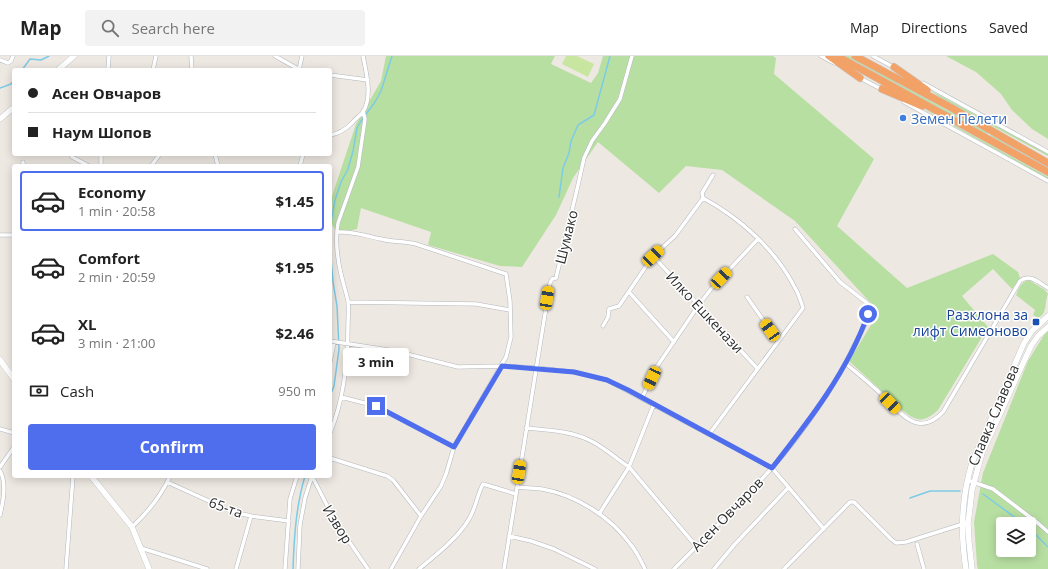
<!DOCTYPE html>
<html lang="en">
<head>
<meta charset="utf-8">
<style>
  :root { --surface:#fff; --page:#f2f2f2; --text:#222; --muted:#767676; --line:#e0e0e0; --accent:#4f6eed }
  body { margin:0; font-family:"Open Sans",sans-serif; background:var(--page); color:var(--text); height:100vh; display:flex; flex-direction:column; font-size:15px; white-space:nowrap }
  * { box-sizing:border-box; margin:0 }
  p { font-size:13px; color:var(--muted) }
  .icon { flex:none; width:22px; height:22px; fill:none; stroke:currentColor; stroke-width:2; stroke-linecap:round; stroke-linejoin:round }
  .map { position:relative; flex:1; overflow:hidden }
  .side { position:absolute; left:12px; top:108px; width:320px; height:314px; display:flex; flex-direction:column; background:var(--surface); border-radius:4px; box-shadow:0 2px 10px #0003 }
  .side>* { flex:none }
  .banner { position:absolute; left:12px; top:12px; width:320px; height:88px; border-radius:4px; box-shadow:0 2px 10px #0003; display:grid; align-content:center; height:88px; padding:0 16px; background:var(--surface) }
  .fabs { position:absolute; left:996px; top:461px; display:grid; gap:8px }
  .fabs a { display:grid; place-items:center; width:40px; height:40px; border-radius:4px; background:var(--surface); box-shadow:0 2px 10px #0003; font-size:20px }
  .end { position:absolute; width:18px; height:18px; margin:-9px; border:5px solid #4f6eed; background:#fff; box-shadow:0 0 0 2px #fff }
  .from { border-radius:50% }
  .bubble { position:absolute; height:28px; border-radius:4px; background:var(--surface); box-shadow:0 2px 10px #0003; font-size:13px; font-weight:700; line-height:28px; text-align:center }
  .car { position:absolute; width:12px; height:24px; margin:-12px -6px; border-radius:5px; box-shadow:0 0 3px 1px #0007; background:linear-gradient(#f5c518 24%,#345 0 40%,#f5c518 0 76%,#345 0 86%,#f5c518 0) }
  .banner b { display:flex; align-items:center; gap:14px; height:38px; font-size:15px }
  .banner b+b { border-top:1px solid var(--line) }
  .banner i { width:10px; height:10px; background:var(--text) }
  ul { padding:7px 0 0; list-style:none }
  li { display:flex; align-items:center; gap:12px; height:60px; margin:0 8px 6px; padding:0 8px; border:2px solid transparent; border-radius:4px }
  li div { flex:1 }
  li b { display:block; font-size:15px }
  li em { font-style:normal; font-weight:700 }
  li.selected { border-color:var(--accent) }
  li>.icon { width:36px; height:36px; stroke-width:1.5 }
  .pay { display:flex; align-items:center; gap:10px; height:44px; padding:0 16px; font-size:15px }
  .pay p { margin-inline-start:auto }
  .primary-button { display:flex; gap:8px; margin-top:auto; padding:8px 16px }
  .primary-button a { flex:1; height:46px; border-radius:4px; background:var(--accent); color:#fff; font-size:16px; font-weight:700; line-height:46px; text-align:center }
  header { display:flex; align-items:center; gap:24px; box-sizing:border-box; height:56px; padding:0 20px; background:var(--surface); border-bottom:1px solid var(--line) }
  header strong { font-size:19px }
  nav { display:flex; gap:22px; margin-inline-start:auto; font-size:14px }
  .search { width:280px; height:36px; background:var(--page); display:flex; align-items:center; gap:10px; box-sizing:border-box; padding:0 14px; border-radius:4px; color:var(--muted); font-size:15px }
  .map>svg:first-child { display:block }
  .green { fill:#b8dfa2; fill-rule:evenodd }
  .pitch { fill:#c8e69f }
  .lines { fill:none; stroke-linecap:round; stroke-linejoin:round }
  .stream { stroke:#7dcbe6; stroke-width:1.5 }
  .street-casing { stroke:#b4b7bf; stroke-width:4.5 }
  .secondary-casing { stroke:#b4b7bf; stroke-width:6 }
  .highway-casing { stroke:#c8c8c8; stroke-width:8 }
  .street { stroke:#fff; stroke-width:3.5 }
  .secondary { stroke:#fff; stroke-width:5.5 }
  .highway { stroke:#f3a267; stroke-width:7 }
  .route { stroke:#4f6eed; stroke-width:5 }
  .shop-dot { fill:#3f7fe0; stroke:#fff; stroke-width:1.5 }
  .transit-dot { fill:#1a4fb4; stroke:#fff; stroke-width:1.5 }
  .labels { text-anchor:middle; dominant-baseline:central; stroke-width:3; stroke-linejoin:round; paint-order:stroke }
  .shop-label { font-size:14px; fill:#366cbe; stroke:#fff; text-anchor:start }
  .street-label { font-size:14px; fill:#2d2d2d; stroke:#fff }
  .transit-label { font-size:14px; fill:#164399; stroke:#fff; text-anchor:end }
</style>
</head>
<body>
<header>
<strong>Map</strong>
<div class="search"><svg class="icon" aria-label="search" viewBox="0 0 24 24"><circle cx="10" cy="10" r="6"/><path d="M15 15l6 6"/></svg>Search here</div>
<nav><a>Map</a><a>Directions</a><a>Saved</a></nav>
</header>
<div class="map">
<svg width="1048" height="513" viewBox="0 0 1048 513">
  <rect width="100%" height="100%" fill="#ede8e1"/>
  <!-- green -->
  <path class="green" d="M386,0H555L551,8L591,27L598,17L603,0H773L776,2L774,18L874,103L837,170L907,232L993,198L1018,216L1020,222L1012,233L993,213L962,240L988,271L938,354C924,367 917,366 902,354L849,305L879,256L795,165L722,114L686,110L659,137L598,86L573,122L556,159L522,211L500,210L428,189L431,176L361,152L357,173L337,178L330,164V146L356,68L381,25Z
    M845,0H849L988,77L987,79Z
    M946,0H1048V83L1032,73L1012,54L1001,38L976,16Z
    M928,33L1048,98V100L944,44Z
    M918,50L938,60L1048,121V123Z
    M991,78L1048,110V112L990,80Z
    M1029,224L1045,234L1048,238C1044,248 1048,257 1038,262L1033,259L1035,254L1016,239C1019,232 1022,225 1029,224Z
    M1048,275V513H978L977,509L974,466L983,417L1028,305L1044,279ZM1003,468H1029V494H1003Z"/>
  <!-- pitch -->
  <path class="pitch" d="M566,0H577L594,8L588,21L562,8Z"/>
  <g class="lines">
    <!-- stream -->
    <path class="stream" d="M22,14L30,3L41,4L49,0
      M0,32L11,28L14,24
      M559,141L563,112L569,97L571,85L578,69L594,59L610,0
      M330,172L335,144L341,126L348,113L353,95L357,72L361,65L375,46L381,35L392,0
      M330,191L333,226L337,250L339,293L334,330L330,340
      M983,438L1024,468
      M910,442L930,435H960
      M1029,472L1048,491
      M293,513C294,482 296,450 305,420"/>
    <!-- street casing -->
    <g class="street-casing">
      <path id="street" d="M191,0L192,14
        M275,0L300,14
        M821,0L834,7
        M873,0L895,12
        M0,4L8,7L11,5L13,0
        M108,14L109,0
        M153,14L156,0
        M299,14L302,0
        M330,19L368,24
        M860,22L883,34
        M923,27L1048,96
        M904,46L1048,125
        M330,79C338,78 346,73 352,67C355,63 360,60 363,56C373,40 366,16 363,0
        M71,98L72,101L89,110
        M215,98L218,110
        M23,106V110
        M101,110V98
        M151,110L160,98
        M300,110L303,98
        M703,142C740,162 776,194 795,232C799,238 801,246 803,252L710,377
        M337,176C355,175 364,180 381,183C392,186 404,185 416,188L506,218L510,245L511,281L506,301L454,391L446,418L441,430L421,460L391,513
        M0,179H14
        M653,200L757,312
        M629,236L674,286
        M747,241L778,285
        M348,246L476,248L510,254
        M603,270L608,261L609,253L619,250L653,200L675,180L703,142L702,137L713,119
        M330,285L395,295L458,311L502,310L536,312L574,316L607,324L772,412L824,473
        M330,306L334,286
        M845,307C858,318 871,328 883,340C902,358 918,382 943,356L1020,225C1030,217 1039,227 1048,232
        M341,341L376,350L454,391
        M642,342L656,312L698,250L711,233L758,183
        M526,372C548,374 573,375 593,386C606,393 617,403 629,411L696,490
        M0,373L14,377
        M330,377C344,343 348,306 348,269C348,261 349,253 348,245C346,236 343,227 341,218C337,201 335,184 338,167L358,111L365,63L363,55
        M330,402L387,420L393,424L421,460
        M0,411L14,391
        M0,415C7,427 3,446 0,459
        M312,420L335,465L368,513
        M967,424L993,433L1039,468L1048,476
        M167,426L233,456L251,460L289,465
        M517,431C525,432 534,432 542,433C576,439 611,461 631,489C637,496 641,505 645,513
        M599,458L629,411L654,348
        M132,471C148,456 161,441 170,420
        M509,480L531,485L554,493L595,513
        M917,488L924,513
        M141,492L207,513
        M66,513L73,420
        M236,513L251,460
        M285,513L290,443L297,420
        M298,513L300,469L305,442L312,420
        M419,513C436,499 458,482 469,463C476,452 477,439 483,428L516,438
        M504,513L550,227L552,223L556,222L578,129L584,102L592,85L605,67L620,43L632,0
        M674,513C707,480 740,447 771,413C803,377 837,327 857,284C862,274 872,259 867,247L840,226L795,173
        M714,513L735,488L788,432
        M784,513L850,446H854L891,483L896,487L906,486L963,468"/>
    </g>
    <!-- secondary casing -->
    <g class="secondary-casing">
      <path id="secondary" d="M58,14L74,0
        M0,63L14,51
        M0,304L14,323
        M91,420L132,471L149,513
        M966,513C960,476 961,443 972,407L1024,287L1032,275L1048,260
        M972,513L969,486L968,468L972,434L982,397L1031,290L1038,280L1048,271"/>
    </g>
    <!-- highway casing -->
    <g class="highway-casing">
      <path id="highway" d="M829,0L860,22
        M837,0L1048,116
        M855,0L950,51L1048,107
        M894,11L927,34
        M882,33L922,50"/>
    </g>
    <!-- street -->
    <use href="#street" class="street"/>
    <!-- secondary -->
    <use href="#secondary" class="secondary"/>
    <!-- highway -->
    <use href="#highway" class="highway"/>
  </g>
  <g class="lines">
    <!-- route -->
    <path class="route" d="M376,350L454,391L502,310L574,316L607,324L628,334L772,412C809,365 848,315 868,258"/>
  </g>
  <!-- markers -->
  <circle class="shop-dot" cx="903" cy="62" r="4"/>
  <rect class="transit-dot" x="1032" y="262" width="8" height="8" rx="2"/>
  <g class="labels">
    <!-- shop labels -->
    <g class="shop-label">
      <text x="911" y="62">Земен Пелети</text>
    </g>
    <!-- street labels -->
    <g class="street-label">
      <text transform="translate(566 181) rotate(-76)">Шумако</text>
      <text transform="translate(705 256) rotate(47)">Илко Ешкенази</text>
      <text transform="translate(993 359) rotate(-67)">Славка Славова</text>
      <text transform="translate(226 451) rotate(20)">65-та</text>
      <text transform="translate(727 458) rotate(-46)">Асен Овчаров</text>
      <text transform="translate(338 468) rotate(58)">Извор</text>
    </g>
    <!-- transit labels -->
    <g class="transit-label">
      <text x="1028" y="258">Разклона за<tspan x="1028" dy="16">лифт Симеоново</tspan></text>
    </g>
  </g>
</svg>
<div class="fabs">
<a><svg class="icon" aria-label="layers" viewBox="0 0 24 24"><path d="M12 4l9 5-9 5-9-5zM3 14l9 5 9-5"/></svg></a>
</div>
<i class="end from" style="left:868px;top:258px"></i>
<i class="end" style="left:376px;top:350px"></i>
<div class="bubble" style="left:343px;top:292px;width:66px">3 min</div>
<i class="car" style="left:653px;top:200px;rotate:46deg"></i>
<i class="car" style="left:721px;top:222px;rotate:43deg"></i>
<i class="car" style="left:547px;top:242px;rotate:9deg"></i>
<i class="car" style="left:770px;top:274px;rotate:325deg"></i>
<i class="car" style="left:652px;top:322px;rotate:205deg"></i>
<i class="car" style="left:890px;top:347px;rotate:135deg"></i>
<i class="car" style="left:519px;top:416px;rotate:9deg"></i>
<div class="banner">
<b><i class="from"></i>Асен Овчаров</b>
<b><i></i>Наум Шопов</b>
</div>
<section class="side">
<ul>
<li class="selected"><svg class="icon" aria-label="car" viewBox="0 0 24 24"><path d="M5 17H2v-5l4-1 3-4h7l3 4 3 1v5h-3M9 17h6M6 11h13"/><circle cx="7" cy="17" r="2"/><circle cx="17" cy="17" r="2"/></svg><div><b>Economy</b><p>1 min · 20:58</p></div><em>$1.45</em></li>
<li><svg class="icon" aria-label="car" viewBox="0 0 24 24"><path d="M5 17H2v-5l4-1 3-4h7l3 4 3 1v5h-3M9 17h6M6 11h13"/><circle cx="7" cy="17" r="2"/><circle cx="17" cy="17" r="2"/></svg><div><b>Comfort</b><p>2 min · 20:59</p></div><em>$1.95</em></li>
<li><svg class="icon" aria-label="car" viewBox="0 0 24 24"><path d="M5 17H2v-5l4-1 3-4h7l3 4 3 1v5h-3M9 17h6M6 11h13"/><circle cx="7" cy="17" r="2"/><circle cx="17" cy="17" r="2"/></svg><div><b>XL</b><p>3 min · 21:00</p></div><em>$2.46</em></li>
</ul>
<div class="pay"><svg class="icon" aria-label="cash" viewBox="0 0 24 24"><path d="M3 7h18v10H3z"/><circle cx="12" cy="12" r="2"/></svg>Cash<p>950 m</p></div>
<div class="primary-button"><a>Confirm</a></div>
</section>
</div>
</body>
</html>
